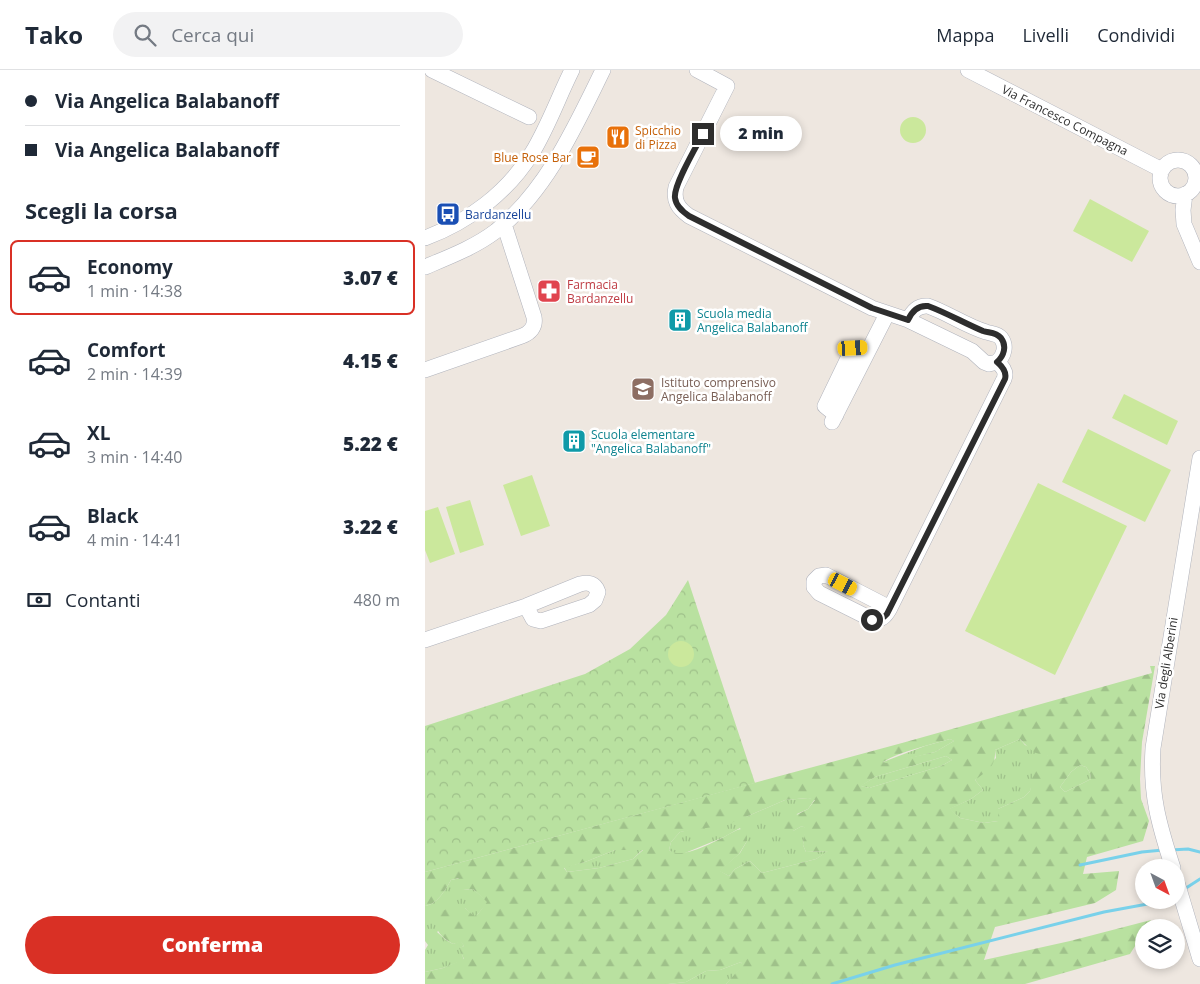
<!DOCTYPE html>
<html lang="it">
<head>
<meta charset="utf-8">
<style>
  :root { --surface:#fff; --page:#f2f2f3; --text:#1f2937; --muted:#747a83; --line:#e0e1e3; --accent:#d93025 }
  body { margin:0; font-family:"Open Sans",sans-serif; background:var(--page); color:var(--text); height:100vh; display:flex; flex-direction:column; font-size:19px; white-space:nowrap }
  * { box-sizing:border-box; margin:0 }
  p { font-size:16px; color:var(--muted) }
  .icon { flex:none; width:28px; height:28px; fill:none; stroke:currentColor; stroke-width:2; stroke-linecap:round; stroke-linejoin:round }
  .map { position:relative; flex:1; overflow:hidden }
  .drawer { display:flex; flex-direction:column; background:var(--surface); width:425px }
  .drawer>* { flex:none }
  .top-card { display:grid; align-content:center; height:110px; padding:0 25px; background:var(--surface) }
  .needle { width:32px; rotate:139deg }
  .controls { position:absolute; left:710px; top:789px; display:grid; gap:10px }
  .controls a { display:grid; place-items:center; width:50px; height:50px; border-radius:50%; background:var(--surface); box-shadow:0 2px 8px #0003; font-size:25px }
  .end { position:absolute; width:22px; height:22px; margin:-11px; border:6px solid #2d2d2d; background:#fff; box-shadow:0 0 0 2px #fff }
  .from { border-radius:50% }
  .bubble { position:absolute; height:35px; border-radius:18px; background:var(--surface); box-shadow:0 2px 8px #0003; font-size:16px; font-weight:800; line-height:35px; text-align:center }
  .car { position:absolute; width:15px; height:30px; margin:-15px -8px; border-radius:6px; box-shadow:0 0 4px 1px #0007; background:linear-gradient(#f5c518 24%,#345 0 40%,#f5c518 0 76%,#345 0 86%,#f5c518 0) }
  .top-card b { display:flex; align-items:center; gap:18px; height:48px; font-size:19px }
  .top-card b+b { border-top:1px solid var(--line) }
  .top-card i { width:12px; height:12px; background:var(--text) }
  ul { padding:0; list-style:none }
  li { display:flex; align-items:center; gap:15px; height:75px; margin:0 10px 8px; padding:0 15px; border:2px solid transparent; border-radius:8px }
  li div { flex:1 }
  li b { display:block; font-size:19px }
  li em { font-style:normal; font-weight:800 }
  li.current { border-color:var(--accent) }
  li>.icon { width:45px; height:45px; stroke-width:1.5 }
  h2 { padding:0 25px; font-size:22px; line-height:60px }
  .pay { display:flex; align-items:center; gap:12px; height:55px; padding:0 25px; font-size:19px }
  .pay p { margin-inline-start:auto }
  .action { display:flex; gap:10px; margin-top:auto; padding:10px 25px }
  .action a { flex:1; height:58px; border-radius:30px; background:var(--accent); color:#fff; font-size:20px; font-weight:800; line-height:58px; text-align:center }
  header { display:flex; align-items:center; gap:30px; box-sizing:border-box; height:70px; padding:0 25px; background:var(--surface); border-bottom:1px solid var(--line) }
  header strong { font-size:24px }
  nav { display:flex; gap:28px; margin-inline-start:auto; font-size:18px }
  .search { width:350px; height:45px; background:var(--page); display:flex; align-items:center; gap:12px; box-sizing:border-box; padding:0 18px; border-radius:28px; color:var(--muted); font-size:19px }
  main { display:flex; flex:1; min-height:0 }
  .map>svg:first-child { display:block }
  .grass { fill:url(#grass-tufts) }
  .forest { fill:url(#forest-firs); fill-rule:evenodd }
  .park { fill:url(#park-crowns) }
  .pitch { fill:#cbe89c }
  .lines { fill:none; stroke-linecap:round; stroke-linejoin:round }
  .stream { stroke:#79d1ea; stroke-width:3 }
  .minor-casing { stroke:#b0b3bc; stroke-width:16 }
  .minor { stroke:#fff; stroke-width:15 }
  .route { stroke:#2d2d2d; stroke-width:6 }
  .labels { text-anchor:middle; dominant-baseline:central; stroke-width:5; stroke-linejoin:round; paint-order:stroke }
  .street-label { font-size:12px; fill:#2d2d2d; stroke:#fff }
  .food-label { font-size:12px; fill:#c56008; stroke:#fff; text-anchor:start }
  .transit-label { font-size:12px; fill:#164399; stroke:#fff; text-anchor:start }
  .health-label { font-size:12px; fill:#be3a42; stroke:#fff; text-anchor:start }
  .culture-label { font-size:12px; fill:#0d838f; stroke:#fff; text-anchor:start }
  .education-label { font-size:12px; fill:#785e54; stroke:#fff; text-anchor:start }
</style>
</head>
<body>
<header>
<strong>Tako</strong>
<div class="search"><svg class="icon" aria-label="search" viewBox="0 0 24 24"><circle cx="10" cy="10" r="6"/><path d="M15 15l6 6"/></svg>Cerca qui</div>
<nav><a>Mappa</a><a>Livelli</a><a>Condividi</a></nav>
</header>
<main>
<section class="drawer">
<div class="top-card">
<b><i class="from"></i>Via Angelica Balabanoff</b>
<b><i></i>Via Angelica Balabanoff</b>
</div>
<h2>Scegli la corsa</h2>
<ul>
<li class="current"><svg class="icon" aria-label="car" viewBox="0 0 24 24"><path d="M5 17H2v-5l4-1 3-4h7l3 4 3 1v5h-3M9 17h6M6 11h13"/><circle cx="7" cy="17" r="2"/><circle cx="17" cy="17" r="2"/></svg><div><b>Economy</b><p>1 min · 14:38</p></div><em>3.07 €</em></li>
<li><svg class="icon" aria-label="car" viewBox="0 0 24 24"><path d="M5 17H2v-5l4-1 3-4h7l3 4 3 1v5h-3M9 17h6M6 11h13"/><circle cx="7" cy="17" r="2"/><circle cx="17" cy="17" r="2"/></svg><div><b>Comfort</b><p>2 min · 14:39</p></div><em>4.15 €</em></li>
<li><svg class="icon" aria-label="car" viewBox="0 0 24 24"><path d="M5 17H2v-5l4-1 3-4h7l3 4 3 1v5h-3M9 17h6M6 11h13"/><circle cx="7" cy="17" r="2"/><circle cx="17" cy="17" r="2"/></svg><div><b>XL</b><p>3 min · 14:40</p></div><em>5.22 €</em></li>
<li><svg class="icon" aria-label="car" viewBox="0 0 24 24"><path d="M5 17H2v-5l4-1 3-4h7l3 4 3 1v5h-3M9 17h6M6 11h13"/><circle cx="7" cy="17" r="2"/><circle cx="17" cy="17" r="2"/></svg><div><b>Black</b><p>4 min · 14:41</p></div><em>3.22 €</em></li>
</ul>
<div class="pay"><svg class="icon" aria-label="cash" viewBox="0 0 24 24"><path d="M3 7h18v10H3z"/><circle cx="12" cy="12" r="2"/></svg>Contanti<p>480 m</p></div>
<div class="action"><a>Conferma</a></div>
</section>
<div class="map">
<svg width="775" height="914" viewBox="0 0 775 914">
  <defs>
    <pattern id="grass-tufts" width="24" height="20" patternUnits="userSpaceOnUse" patternTransform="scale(1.25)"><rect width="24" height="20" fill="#b9e1a0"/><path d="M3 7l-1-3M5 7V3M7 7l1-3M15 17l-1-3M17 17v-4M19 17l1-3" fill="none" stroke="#9fc18a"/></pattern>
    <pattern id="forest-firs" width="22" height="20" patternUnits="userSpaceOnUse" patternTransform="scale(1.25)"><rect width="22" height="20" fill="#b9e1a0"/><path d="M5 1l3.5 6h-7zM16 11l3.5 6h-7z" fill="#9fc18a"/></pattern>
    <pattern id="park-crowns" width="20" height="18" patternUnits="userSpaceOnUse" patternTransform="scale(1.25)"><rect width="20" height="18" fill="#b9e1a0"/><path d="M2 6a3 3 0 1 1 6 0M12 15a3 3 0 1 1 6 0" fill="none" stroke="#9fc18a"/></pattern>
  </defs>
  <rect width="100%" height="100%" fill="#eee7e0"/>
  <!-- grass -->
  <path class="grass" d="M525,669L529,671L510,682L461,694L458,692L500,676Z
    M595,669L600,675L624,686L607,714L605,721L599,727L573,739V751L559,753L535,748L524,739L546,729L558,720L550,710L571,688L570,680Z
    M521,686L527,690L516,696L444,718L435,716L450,707Z
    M655,695L661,697L665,703L666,709L640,722L635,717L646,702Z
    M383,728L390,729L383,739L372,744L368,761L377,756L381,758L378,775L381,782L404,781L391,789L337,803L325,791L310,799L304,806L294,801L315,783L322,771L315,758L299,767L260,783H248L244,780L246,772L255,762L323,746L360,730Z
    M218,779L208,789L174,798L142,802L139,797L160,792L190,780Z
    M35,808L38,820L48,819L63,832L53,844L49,847L40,838L12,862L21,870L28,874L36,871L39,876L35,878L39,890L18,898L0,902V880L3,875L0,871V836C13,834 20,820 26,810Z
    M316,892L318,896L301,914H243L261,912L281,901L295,900Z"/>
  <!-- forest -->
  <path class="forest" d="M725,596H730L717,672L715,709L716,729L724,751L718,771L662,787L658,804L694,801L691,820L670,833L570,857L559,890L645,871L726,850L721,857L719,858V862L705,884L600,914H301L317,896L316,892L295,900L281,901L261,912L243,914H0V902L18,898L39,889L34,878L39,876L36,872L28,874C15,866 13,863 8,848L13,843L30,835L40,838L49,846L53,844L62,832L48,819L38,820L32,818L34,808L26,810C20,820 13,834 0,836V802L477,673L727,603ZM525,669L529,671L510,682L461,693L458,692C476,681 505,675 525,669ZM595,669C600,674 605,680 611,683C615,685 619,684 623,686L609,696L608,701L605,721L599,727L573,739V751L559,753L535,748L525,739L546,729L558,720L550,710C562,701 571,697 570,680ZM521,686L527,690L516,696L444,718L436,716L450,707ZM655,695L661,697L665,703L666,709L640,722L635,717L646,702ZM383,728L390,730L383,739L358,752L359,759L368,761L377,756L380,758L378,775L381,782L403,781L391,789L337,803L325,791L310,799L304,806L295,801L314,784L322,771L321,759C313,758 307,763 299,767C286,773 257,790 244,780L246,772L255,762L301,755L323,746L360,730ZM190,780H218L208,789L174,798L142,802L139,798L160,792Z"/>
  <!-- park -->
  <path class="park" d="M263,510L330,713L0,802V656L160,604L205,579L241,545Z"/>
  <!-- pitch -->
  <path class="pitch" d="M475 60a13 13 0 1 1 26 0a13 13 0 1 1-26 0Z
    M665,129L724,161L707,192L648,161Z
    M699,324L753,351L742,375L687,348Z
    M663,359L746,400L720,452L637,412Z
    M107,405L125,456L96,466L78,415Z
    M613,413L702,456L630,605L540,561Z
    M45,430L59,475L35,483L21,437Z
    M13,437L30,484L5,493L0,480V441Z
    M243 584a13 13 0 1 1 26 0a13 13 0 1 1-26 0Z"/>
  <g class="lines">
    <!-- stream -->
    <path class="stream" d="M746,780L763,779L775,782
      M655,795L717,782L738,780
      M758,820L775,809
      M407,914L470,895L679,842L728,833L736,830"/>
    <!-- minor casing -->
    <g class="minor-casing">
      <path id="minor" d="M7,0L104,47
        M272,0L302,16L251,117C248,131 253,138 264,146L447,238L483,250L547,281L559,292L564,294L572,292
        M543,0L737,100
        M735 108a18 18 0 1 1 36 0a18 18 0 1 1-36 0Z
        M760,124L758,140L759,154L775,192
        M0,168C43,152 82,123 107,83C123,57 133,28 147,0
        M0,197C24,187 50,177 71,161C122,120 150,57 178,0
        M483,250C488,241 493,235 503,236C523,243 541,256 561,262C567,264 572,263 576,268C582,276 579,286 572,292
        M0,300L97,266C105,263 111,257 109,247L79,154
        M411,345L400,336L428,278H444
        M407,352L462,244
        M465,538L401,505L394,506L389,511V517L394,523L446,549C456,551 460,547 465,538L579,309C582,302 578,297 572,292
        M0,570L101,536L155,514C163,512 170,513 173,522L170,530L164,535L116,551L108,549L101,536
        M748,798C734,755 725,724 728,678L775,388
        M751,809L775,889"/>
    </g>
    <!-- minor -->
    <use href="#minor" class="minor"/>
  </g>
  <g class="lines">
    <!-- route -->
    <path class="route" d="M278,64C271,77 248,116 250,128C251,136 257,141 264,146L447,238L483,250C487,241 493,235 503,236C522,243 539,253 558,261C564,263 571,262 576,268C582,276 579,286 572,292C578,297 582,302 580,309L462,544C458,549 454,550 447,550"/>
  </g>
  <!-- icons -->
  <defs>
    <g id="restaurant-square" transform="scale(1.25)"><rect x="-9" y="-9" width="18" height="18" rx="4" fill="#e8710a" stroke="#fff"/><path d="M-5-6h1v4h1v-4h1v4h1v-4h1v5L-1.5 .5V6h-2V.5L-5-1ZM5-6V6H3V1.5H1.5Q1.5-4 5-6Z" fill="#fff"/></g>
    <g id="cafe-square" transform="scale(1.25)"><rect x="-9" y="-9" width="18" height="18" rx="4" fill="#e8710a" stroke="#fff"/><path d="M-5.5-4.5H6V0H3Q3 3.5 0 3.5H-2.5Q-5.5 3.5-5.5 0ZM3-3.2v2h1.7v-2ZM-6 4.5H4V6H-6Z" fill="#fff"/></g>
    <g id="bus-square" transform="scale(1.25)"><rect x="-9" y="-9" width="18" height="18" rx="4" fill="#1a4fb4" stroke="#fff"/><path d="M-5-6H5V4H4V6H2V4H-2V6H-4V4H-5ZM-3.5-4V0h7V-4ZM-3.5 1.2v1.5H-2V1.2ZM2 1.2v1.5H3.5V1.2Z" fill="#fff"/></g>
    <g id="pharmacy-square" transform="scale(1.25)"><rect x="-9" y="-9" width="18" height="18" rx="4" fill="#e0444e" stroke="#fff"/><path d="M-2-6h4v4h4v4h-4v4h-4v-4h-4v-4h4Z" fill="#fff"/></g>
    <g id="building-square" transform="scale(1.25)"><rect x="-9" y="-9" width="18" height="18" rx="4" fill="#0f9aa8" stroke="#fff"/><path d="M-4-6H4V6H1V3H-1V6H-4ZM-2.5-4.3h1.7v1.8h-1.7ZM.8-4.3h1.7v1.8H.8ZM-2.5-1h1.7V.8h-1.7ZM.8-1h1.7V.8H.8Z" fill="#fff"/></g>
    <g id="school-square" transform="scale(1.25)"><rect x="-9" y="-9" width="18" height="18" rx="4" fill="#8d6e63" stroke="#fff"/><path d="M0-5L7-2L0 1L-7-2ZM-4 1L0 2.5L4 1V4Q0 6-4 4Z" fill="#fff"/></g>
  </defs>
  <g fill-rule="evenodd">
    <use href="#restaurant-square" x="193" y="67"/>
    <use href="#cafe-square" x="163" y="87"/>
    <use href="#bus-square" x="23" y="144"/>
    <use href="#pharmacy-square" x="124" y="221"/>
    <use href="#building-square" x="255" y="250"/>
    <use href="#school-square" x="218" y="319"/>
    <use href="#building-square" x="149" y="371"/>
  </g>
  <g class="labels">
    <!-- street labels -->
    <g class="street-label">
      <text transform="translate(640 50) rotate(27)">Via Francesco Compagna</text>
      <text transform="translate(741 593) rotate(-81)">Via degli Alberini</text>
    </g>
    <!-- food labels -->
    <g class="food-label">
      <text x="210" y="60">Spicchio<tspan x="210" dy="14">di Pizza</tspan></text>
      <text x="146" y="87" text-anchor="end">Blue Rose Bar</text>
    </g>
    <!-- transit labels -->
    <g class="transit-label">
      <text x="40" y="144">Bardanzellu</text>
    </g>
    <!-- health labels -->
    <g class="health-label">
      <text x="142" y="214">Farmacia<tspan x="142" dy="14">Bardanzellu</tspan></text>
    </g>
    <!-- culture labels -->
    <g class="culture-label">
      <text x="272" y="243">Scuola media<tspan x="272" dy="14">Angelica Balabanoff</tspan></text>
      <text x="166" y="364">Scuola elementare<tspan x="166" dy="14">"Angelica Balabanoff"</tspan></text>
    </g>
    <!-- education labels -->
    <g class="education-label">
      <text x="236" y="312">Istituto comprensivo<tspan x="236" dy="14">Angelica Balabanoff</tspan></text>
    </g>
  </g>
</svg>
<div class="controls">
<a><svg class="needle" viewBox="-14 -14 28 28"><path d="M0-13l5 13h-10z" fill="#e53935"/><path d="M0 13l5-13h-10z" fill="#747a83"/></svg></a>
<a><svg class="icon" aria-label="layers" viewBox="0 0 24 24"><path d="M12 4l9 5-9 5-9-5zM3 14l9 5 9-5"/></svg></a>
</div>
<i class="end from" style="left:447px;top:550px"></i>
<i class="end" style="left:278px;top:64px"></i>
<div class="bubble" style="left:295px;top:46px;width:82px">2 min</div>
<i class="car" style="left:428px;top:278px;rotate:87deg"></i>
<i class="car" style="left:418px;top:514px;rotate:117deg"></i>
</div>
</main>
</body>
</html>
